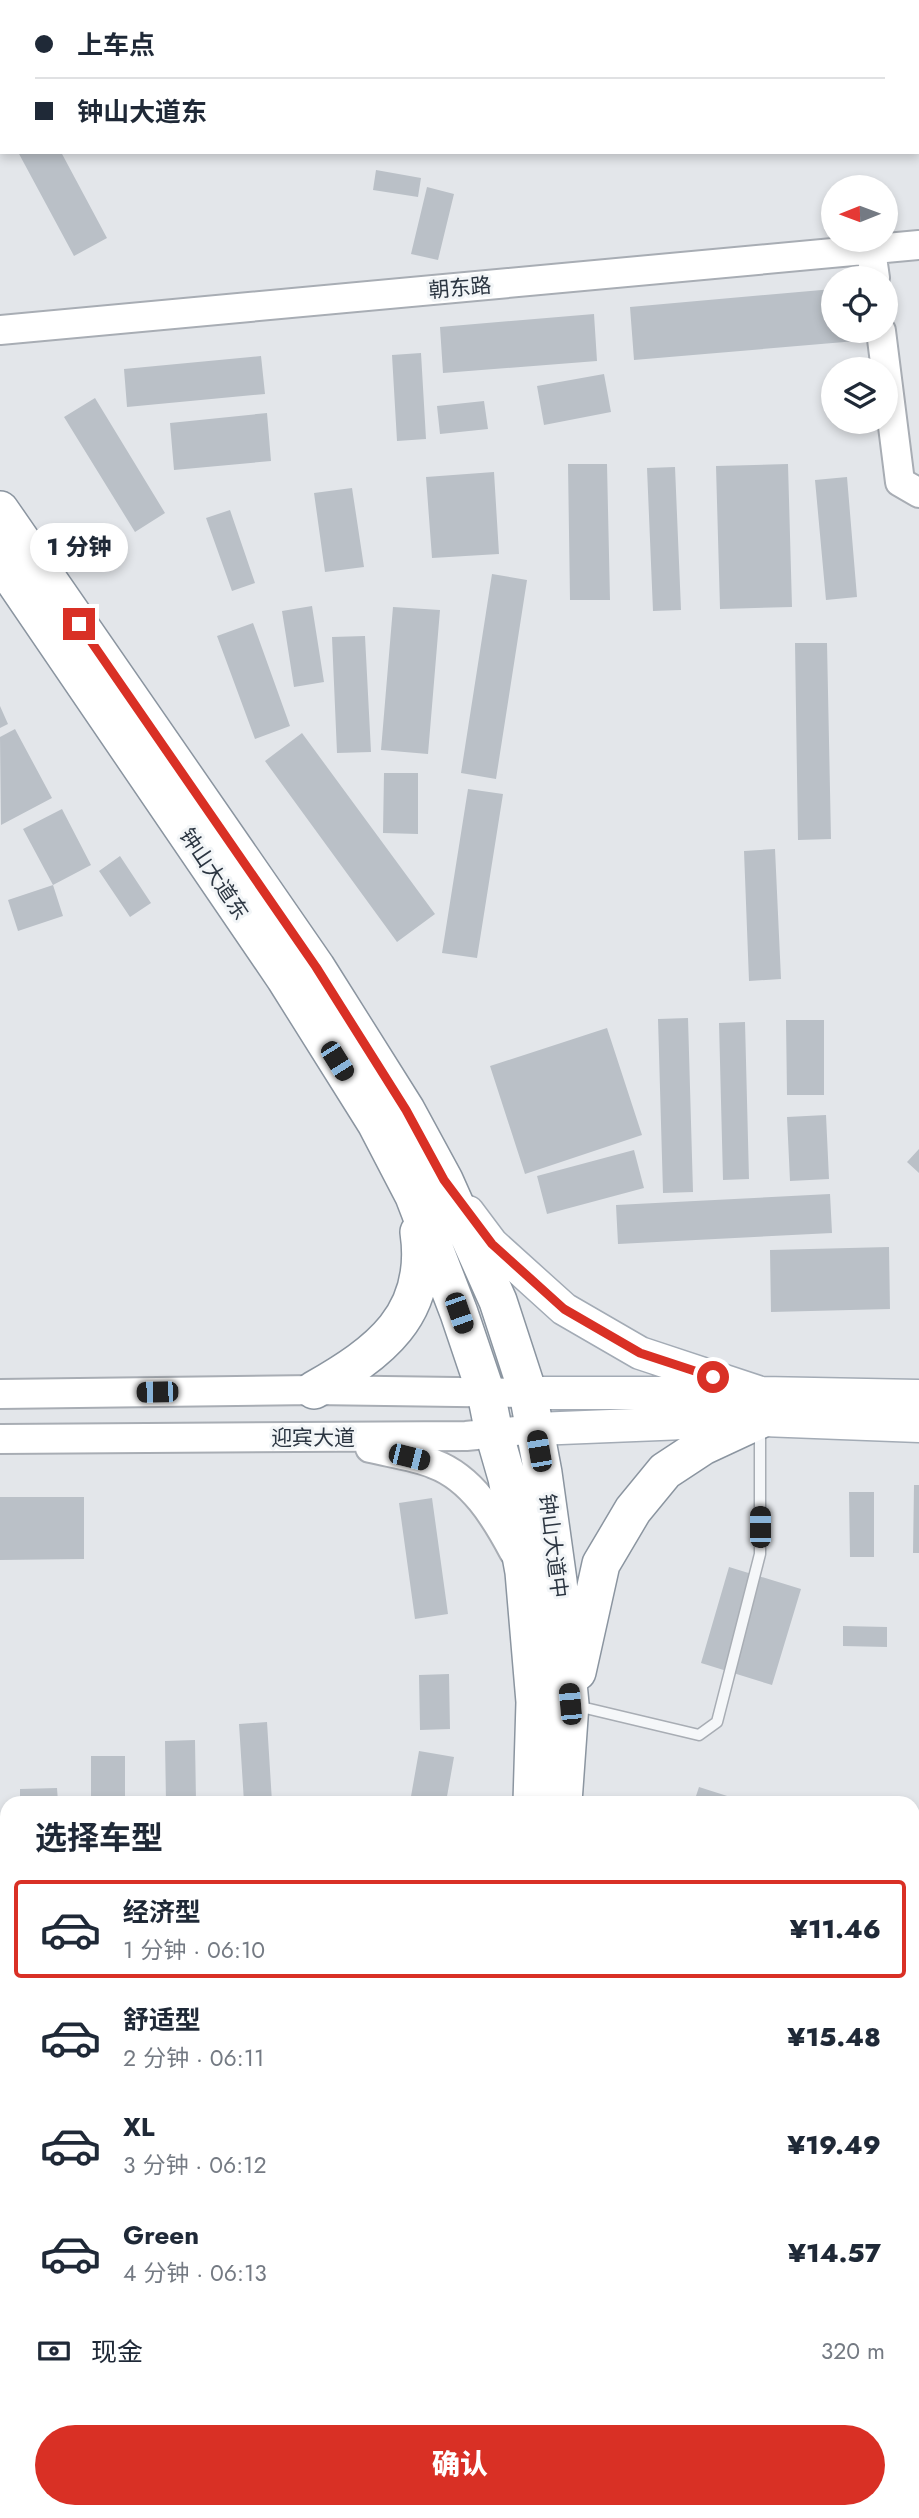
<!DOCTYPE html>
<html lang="zh">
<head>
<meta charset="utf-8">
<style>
  :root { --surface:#fff; --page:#f6f6f7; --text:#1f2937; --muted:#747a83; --line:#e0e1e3; --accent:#d93025 }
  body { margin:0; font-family:Jost,"Noto Sans SC",sans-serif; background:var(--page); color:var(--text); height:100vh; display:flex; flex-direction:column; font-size:26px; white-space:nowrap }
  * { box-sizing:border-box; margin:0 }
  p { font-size:23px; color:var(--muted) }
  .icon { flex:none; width:38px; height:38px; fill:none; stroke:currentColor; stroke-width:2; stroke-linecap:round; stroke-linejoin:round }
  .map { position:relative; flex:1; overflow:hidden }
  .sheet { position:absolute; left:0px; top:1796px; width:920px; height:723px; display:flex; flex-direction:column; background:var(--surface); border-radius:21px 21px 0 0; box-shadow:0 4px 10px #0003 }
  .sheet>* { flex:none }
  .banner { position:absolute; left:0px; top:0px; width:920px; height:154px; box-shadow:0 4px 10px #0003; display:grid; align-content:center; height:154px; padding:0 35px; background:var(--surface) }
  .needle { width:46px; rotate:269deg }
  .fabs { position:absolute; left:821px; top:175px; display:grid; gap:14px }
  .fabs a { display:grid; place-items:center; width:77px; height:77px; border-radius:50%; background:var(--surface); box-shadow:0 4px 10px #0003; font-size:35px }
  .end { position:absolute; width:32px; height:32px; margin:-16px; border:9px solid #d93025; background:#fff; box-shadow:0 0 0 4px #fff }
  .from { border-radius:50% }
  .bubble { position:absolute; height:49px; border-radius:24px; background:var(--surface); box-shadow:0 4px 10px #0003; font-size:23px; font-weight:800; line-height:49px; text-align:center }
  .car { position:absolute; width:21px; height:42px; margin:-21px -10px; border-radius:9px; box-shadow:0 0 5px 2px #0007; background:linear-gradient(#222 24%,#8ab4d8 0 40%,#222 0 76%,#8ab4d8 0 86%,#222 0) }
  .banner b { display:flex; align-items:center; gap:24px; height:66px; font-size:26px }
  .banner b+b { border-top:2px solid var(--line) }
  .banner i { width:18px; height:18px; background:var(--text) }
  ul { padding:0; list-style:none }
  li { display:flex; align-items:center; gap:21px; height:98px; margin:0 14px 10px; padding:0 21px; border:4px solid transparent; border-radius:7px }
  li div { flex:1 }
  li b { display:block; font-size:26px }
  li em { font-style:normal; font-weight:800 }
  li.selected { border-color:var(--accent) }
  li>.icon { width:63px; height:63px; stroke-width:1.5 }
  h2 { padding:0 35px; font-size:32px; line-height:84px }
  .pay { display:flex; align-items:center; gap:18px; height:77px; padding:0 35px; font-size:26px }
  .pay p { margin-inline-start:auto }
  .action { display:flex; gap:14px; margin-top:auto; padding:14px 35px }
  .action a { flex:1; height:80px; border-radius:42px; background:var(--accent); color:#fff; font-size:28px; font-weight:800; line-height:80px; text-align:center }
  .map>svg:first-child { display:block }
  .building { fill:#bac0c7 }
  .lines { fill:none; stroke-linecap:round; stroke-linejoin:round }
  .lane-casing { stroke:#a8adb4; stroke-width:13 }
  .secondary-casing { stroke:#a8adb4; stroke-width:32 }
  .primary-casing { stroke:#a3abb5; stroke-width:35 }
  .highway-casing { stroke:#8b95a0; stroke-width:40 }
  .lane { stroke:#f5f7f9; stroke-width:10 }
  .secondary { stroke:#fff; stroke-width:28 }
  .primary { stroke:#fff; stroke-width:32 }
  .highway { stroke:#fff; stroke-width:37 }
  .route { stroke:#d93025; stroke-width:9 }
  .labels { text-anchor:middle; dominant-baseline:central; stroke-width:6; stroke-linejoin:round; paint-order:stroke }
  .street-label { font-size:21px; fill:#2b3541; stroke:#f2f5f7 }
</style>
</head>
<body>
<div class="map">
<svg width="919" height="2518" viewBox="0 0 919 2518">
  <rect width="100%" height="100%" fill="#e3e6ea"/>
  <!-- building -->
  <path class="building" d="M18,152H61L107,238L74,256Z
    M376,170L421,178L418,197L373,190Z
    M427,187L454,194L438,260L411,254Z
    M833,289V331H867L868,340L634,360L630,307Z
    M594,314L597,361L443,373L440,327Z
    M421,353L426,439L397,441L392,355Z
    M261,356L265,394L127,407L124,369Z
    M604,374L611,412L544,425L537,386Z
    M95,398L165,513L135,532L64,417Z
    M484,401L488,429L440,434L437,406Z
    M267,413L271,461L174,470L170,423Z
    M568,464H607L610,600H570Z
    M788,464L792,607L720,609L716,466Z
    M675,467L681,610L653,611L647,468Z
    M494,472L499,554L432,558L426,477Z
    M847,477L857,597L826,600L815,480Z
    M352,488L364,567L325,572L314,493Z
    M230,510L255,583L232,591L206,518Z
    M492,574L527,580L496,779L461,773Z
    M312,606L324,682L294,687L282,611Z
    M393,607L440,610L428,754L381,750Z
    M253,623L290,726L255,739L217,636Z
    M365,636L371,752L337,753L332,637Z
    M795,643H827L831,839L798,840Z
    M0,706L8,724L0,728Z
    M15,729L52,798L1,825L0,737Z
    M302,733L435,914L397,942L265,761Z
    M384,773H418V834L383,833Z
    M468,789L503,794L477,958L442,953Z
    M62,809L91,865L53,885L23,829Z
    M775,849L781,979L749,981L744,851Z
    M120,856L151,903L130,917L99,871Z
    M53,885L63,916L18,931L8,900Z
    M688,1018L693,1192L663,1193L658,1019Z
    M786,1020H824V1095H787Z
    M745,1022L749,1179L723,1180L719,1023Z
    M607,1028L642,1135L525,1174L490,1066Z
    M826,1115L829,1179L790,1181L787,1117Z
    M919,1149V1173L907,1162Z
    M634,1150L644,1188L547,1214L537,1176Z
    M830,1194L832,1233L618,1244L616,1205Z
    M889,1247L890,1309L771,1312L770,1250Z
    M914,1485H919V1553H913Z
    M849,1492H874V1557H850Z
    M0,1497H84V1559L0,1560Z
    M432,1498L448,1614L415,1619L399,1503Z
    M729,1567L801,1589L772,1685L701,1663Z
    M843,1626L887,1627V1647L843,1646Z
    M449,1674L450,1729L420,1730L419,1675Z
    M267,1722L272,1802H244L239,1724Z
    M195,1740L196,1802H166L165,1741Z
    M419,1751L454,1757L446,1802H410Z
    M91,1756H125V1802H91Z
    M699,1787L746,1802H694Z
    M57,1788L58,1802H20V1789Z
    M914,2324H919V2460L914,2459Z
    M5,2339H7V2478H3Z
    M559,2511H638V2518H560Z
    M761,2511H801V2518H761Z
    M863,2511H888V2518H863Z"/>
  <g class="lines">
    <!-- lane casing -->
    <g class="lane-casing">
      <path id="lane" d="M577,1706L699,1735L717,1722L760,1554V1428"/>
    </g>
    <!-- secondary casing -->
    <g class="secondary-casing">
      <path id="secondary" d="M914,0L915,2
        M871,250L875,278
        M0,330L919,245
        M881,331L900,482L919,493
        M0,1394L314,1390L528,1393
        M0,1439L466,1436L536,1429
        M370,1448C391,1453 415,1456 434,1464C472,1478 496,1518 514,1552
        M0,2496H7
        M483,2511L485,2518
        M509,2511L511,2518"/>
    </g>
    <!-- primary casing -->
    <g class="primary-casing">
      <path id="primary" d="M468,1212L492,1244L564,1309L640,1353L761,1393
        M528,1393H761L919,1396
        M536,1429L759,1420L919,1426"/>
    </g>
    <!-- highway casing -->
    <g class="highway-casing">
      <path id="highway" d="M0,510L316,967L406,1110L444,1180L498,1301L528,1393L543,1473L558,1581L570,1704L563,1802
        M0,560L285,978L376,1123L414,1196L459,1313L486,1393L494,1433L507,1478L524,1572L535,1702L532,1802
        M314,1390C379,1353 431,1315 419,1232
        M577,1672L601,1564L633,1510L665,1471L703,1446L759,1420
        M309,2518L312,2511
        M343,2518L346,2511"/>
    </g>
    <!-- lane -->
    <use href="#lane" class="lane"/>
    <!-- secondary -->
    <use href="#secondary" class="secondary"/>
    <!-- primary -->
    <use href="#primary" class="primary"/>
    <!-- highway -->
    <use href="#highway" class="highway"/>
  </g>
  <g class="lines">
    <!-- route -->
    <path class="route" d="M79,624L316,967L406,1110L444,1180L492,1244L564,1309L640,1353L713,1377"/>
  </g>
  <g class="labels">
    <!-- street labels -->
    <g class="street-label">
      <text transform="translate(460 288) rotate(-5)">朝东路</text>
      <text transform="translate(214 874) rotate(56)">钟山大道东</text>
      <text x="313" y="1438">迎宾大道</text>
      <text transform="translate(553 1546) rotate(83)">钟山大道中</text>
    </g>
  </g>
</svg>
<div class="fabs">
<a><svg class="needle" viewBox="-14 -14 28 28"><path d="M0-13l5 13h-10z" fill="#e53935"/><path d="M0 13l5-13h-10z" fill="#747a83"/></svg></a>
<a><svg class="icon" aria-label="locate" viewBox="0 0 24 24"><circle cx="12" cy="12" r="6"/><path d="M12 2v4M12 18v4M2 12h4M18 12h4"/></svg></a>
<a><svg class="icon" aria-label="layers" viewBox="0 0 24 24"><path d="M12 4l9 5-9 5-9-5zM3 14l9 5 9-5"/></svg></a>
</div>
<i class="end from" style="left:713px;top:1377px"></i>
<i class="end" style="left:79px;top:624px"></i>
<div class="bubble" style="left:30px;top:523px;width:98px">1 分钟</div>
<i class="car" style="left:337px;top:1061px;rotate:148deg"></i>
<i class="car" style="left:459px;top:1313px;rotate:161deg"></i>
<i class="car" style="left:157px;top:1392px;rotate:269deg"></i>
<i class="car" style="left:539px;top:1451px;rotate:350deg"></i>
<i class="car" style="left:409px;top:1457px;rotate:104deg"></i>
<i class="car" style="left:760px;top:1527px;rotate:0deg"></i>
<i class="car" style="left:570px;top:1704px;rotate:355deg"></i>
<div class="banner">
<b><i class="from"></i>上车点</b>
<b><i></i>钟山大道东</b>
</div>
<section class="sheet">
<h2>选择车型</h2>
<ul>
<li class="selected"><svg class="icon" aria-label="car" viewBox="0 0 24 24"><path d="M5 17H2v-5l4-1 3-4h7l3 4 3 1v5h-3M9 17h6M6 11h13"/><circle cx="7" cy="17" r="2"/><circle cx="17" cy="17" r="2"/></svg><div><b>经济型</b><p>1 分钟 · 06:10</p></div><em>¥11.46</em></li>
<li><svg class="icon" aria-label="car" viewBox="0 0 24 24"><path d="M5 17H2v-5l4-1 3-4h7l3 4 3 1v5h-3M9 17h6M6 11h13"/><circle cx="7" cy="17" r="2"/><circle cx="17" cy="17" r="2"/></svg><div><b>舒适型</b><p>2 分钟 · 06:11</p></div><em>¥15.48</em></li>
<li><svg class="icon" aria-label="car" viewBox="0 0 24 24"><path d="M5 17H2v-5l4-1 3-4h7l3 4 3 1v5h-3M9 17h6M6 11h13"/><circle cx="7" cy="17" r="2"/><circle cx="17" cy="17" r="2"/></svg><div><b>XL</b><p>3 分钟 · 06:12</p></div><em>¥19.49</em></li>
<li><svg class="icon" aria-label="car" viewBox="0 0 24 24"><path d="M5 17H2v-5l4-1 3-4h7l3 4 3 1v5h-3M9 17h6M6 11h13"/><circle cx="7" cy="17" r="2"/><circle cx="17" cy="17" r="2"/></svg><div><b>Green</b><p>4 分钟 · 06:13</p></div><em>¥14.57</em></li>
</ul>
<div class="pay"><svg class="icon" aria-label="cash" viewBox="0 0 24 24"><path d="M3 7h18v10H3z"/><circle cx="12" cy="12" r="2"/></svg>现金<p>320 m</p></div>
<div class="action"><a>确认</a></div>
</section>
</div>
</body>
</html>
